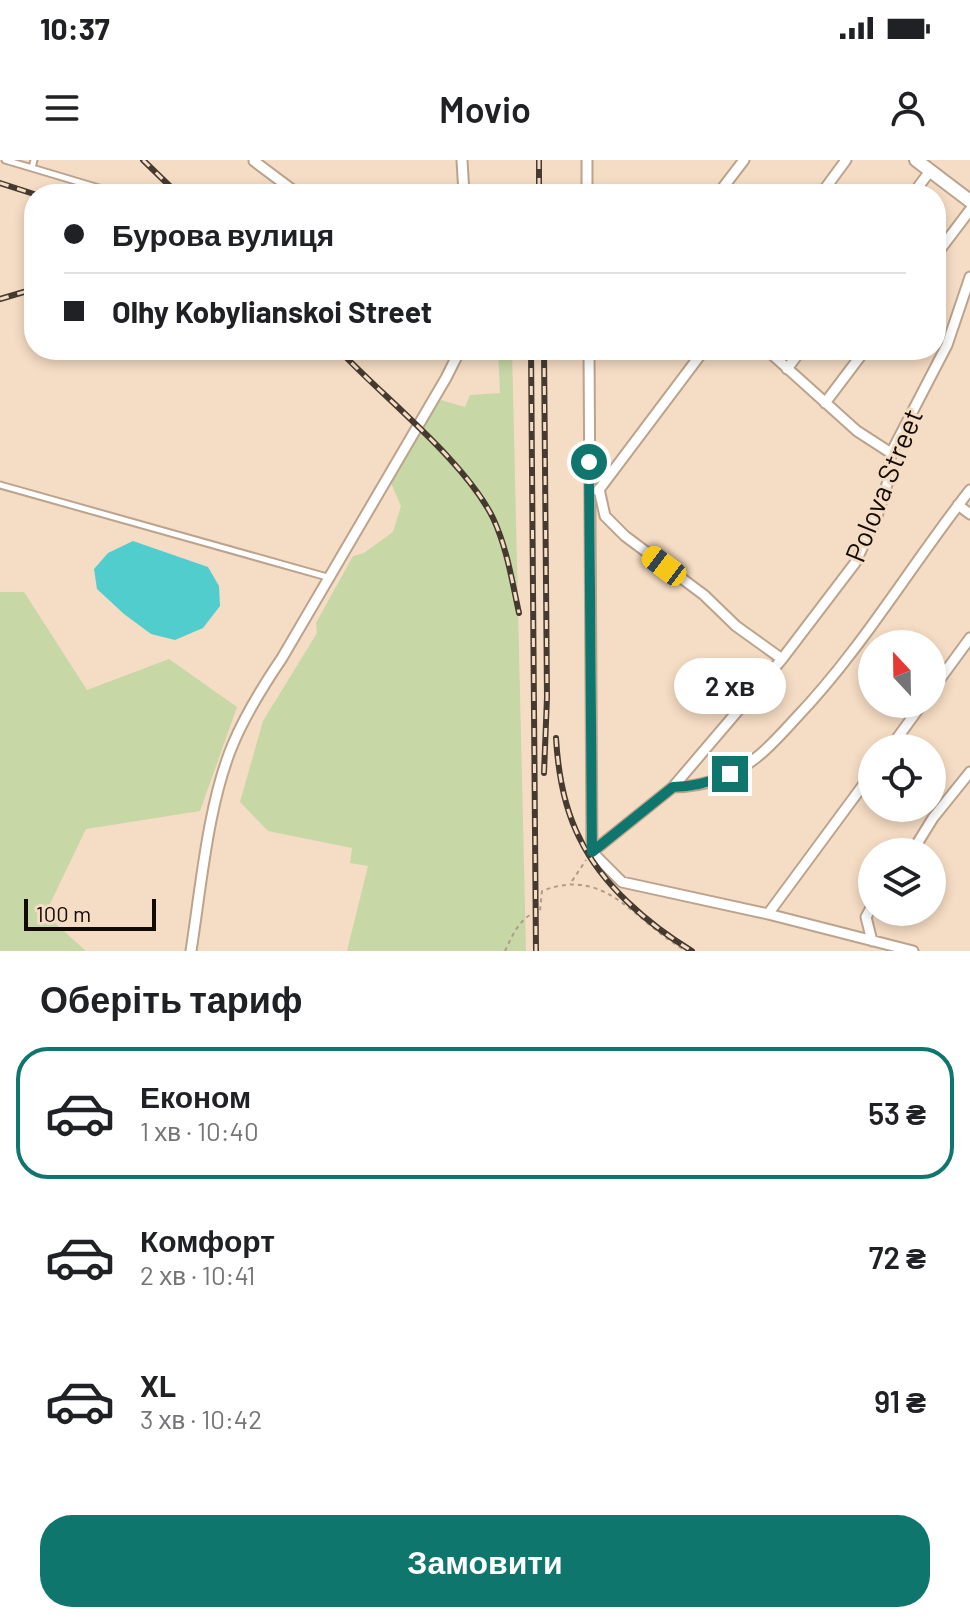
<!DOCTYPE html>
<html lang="uk">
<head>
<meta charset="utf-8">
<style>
  :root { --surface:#fff; --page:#f6f6f6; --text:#202124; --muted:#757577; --line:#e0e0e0; --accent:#0f766e }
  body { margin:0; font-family:Barlow,sans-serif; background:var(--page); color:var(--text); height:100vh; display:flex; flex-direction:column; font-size:30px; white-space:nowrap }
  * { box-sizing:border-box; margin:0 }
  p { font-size:26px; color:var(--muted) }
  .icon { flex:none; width:44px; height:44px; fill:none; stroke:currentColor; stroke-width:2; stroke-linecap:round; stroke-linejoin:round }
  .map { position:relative; height:791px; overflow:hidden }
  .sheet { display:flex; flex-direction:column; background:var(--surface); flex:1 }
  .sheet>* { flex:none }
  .guide { position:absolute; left:24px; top:24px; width:922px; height:176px; border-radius:32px; box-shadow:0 4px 12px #0003; display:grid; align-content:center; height:176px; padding:0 40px; background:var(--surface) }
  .needle { width:52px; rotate:338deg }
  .fabs { position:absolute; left:858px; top:470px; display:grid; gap:16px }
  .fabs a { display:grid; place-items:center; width:88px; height:88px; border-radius:50%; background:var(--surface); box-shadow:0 4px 12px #0003; font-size:40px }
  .scale { position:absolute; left:24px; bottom:20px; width:132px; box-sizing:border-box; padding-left:8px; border:4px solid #120a04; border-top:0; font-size:22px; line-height:28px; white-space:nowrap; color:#120a04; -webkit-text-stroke:6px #f5dcc4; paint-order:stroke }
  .end { position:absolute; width:36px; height:36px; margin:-18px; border:10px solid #0f766e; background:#fff; box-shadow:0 0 0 4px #fff }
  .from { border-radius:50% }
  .bubble { position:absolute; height:56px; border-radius:28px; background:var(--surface); box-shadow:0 4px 12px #0003; font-size:26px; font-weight:600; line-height:56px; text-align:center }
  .car { position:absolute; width:24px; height:48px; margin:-24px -12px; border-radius:10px; box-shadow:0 0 6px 2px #0007; background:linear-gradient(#f5c518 24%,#345 0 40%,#f5c518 0 76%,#345 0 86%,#f5c518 0) }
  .guide b { display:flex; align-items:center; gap:28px; height:76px; font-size:30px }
  .guide b+b { border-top:2px solid var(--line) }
  .guide i { width:20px; height:20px; background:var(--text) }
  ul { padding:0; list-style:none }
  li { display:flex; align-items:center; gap:24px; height:132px; margin:0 16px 12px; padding:0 24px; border:4px solid transparent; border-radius:32px }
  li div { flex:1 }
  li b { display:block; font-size:30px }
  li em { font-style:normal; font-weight:600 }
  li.active { border-color:var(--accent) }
  li>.icon { width:72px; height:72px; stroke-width:1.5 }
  h2 { padding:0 40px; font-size:36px; line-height:96px }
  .cta { display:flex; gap:16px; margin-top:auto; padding:16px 40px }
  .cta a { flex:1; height:92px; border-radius:32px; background:var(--accent); color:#fff; font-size:32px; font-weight:600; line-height:92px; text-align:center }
  .status { display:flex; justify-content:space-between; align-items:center; height:56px; padding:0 40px; background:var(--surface); direction:ltr }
  .status svg { height:22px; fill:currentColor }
  header { display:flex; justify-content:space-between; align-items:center; height:104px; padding:0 40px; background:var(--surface); font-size:36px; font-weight:600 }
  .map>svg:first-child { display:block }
  .green { fill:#c7d7a6 }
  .water { fill:#51cdce }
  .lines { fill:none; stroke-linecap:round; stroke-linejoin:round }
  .service-casing { stroke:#bba38d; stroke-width:9 }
  .minor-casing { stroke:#bba38d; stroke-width:13 }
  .secondary-casing { stroke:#bba38d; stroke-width:16 }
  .path { stroke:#ae9b88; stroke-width:2; stroke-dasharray:4 4; stroke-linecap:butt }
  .service { stroke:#fff; stroke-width:5 }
  .minor { stroke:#fff; stroke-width:9 }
  .secondary { stroke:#fff; stroke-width:12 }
  .rail-casing { stroke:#463a30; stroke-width:6 }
  .rail { stroke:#f5dcc4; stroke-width:3; stroke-dasharray:9; stroke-linecap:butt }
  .route { stroke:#0f766e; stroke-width:10 }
  .labels { text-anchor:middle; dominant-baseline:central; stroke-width:6; stroke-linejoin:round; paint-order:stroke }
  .street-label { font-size:28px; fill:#120a04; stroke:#f5dcc4 }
</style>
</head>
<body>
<div class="status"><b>10:37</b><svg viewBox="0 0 49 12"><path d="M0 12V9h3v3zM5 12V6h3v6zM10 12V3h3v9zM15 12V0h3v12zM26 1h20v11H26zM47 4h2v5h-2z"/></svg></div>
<header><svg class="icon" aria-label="menu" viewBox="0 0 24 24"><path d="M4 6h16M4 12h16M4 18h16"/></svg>Movio<svg class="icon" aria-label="person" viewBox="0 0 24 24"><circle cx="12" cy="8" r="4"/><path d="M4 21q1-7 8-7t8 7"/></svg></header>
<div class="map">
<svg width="970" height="791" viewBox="0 0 970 791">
  <rect width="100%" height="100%" fill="#f5dcc4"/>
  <!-- green -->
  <path class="green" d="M498,190H512L526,791H347L368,706L350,703L352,688L268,671L240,642L263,561L317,473L316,463L353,396L364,393L393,372L401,346L391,323L421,268L441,240L465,247L470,235L500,233Z
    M0,432H24L87,530L169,499L237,547L200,651L86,669L45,754L86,791H0Z"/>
  <!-- water -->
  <path class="water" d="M133,381L208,407L219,426L220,446L203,468L175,480L151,474L124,454L97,429L94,409L108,393Z"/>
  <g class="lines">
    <!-- service casing -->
    <g class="service-casing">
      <path id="service" d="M5,0L32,8L34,0
        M32,8L119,34
        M0,325L327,417"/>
    </g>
    <!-- minor casing -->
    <g class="minor-casing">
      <path id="minor" d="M462,0L464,34
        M587,0V34
        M254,1L298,34
        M718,34L744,0
        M821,34L846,0
        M913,34L930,11
        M936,95L970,50
        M589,190L592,692
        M767,190L857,271L891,293
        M787,209L801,190
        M825,243L865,190
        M599,329L605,356L625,376L704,435L736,466L782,499
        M598,331L704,190
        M958,345L970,354
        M932,530L970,478
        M890,588L922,544
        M673,627C704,627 734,616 757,597C771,586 784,571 796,558C862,489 911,405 970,330
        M592,692L673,627L782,499L855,403L877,356L888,321L891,293L947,185L970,117
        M592,692L622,722L768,754L913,791
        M912,692L933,658L970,612
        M768,754L872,613
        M872,781L866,757L872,746
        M191,791C201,727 208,643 233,584C246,553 263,526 282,498L446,218L460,190"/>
    </g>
    <!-- secondary casing -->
    <g class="secondary-casing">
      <path id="secondary" d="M916,0L970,41"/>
    </g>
    <!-- path -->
    <path class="path" d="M572,721L586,700
      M505,791C513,774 521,755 540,751L542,731C608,705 635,764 687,791"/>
    <!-- service -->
    <use href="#service" class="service"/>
    <!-- minor -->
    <use href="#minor" class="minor"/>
    <!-- secondary -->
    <use href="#secondary" class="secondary"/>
    <!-- rail casing -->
    <g class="rail-casing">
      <path id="rail" d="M143,0L178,34
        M539,0V34
        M0,23L34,34
        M0,139L34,129
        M339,190C384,238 465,301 493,358C507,388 512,421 519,453
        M531,190L536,791
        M556,578C558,612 564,648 580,679C602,725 649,765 692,791
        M544,613L547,537L544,190"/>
    </g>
    <!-- rail -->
    <use href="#rail" class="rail"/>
  </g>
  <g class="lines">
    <!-- route -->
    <path class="route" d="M589,302L592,692L673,627C694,627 711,622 730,614"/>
  </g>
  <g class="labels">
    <!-- street labels -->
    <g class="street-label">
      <text transform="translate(883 325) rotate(-68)">Polova Street</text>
    </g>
  </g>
</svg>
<div class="fabs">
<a><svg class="needle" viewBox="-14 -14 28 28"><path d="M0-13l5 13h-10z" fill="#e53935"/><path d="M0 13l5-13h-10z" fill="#757577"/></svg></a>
<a><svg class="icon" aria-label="locate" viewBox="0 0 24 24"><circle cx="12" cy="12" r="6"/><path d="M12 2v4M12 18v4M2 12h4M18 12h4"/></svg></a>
<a><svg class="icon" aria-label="layers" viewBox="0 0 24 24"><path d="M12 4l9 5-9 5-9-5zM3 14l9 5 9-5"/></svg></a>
</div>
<div class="scale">100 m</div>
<i class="end from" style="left:589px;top:302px"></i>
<i class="end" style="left:730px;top:614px"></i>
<div class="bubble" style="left:674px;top:498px;width:112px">2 хв</div>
<i class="car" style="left:664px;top:406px;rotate:307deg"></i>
<div class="guide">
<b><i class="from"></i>Бурова вулиця</b>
<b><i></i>Olhy Kobylianskoi Street</b>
</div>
</div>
<section class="sheet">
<h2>Оберіть тариф</h2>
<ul>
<li class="active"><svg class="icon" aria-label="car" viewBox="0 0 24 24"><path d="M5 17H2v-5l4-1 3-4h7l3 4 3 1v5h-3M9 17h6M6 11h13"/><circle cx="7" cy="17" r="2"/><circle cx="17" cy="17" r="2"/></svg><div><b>Економ</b><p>1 хв · 10:40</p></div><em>53 ₴</em></li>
<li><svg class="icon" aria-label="car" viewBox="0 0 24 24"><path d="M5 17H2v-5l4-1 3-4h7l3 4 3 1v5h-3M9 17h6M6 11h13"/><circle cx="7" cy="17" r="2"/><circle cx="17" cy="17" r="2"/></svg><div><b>Комфорт</b><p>2 хв · 10:41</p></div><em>72 ₴</em></li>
<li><svg class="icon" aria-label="car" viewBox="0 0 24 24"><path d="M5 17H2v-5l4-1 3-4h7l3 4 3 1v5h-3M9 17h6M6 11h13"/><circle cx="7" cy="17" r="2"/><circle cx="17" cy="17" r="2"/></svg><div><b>XL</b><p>3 хв · 10:42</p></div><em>91 ₴</em></li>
</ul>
<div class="cta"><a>Замовити</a></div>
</section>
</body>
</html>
